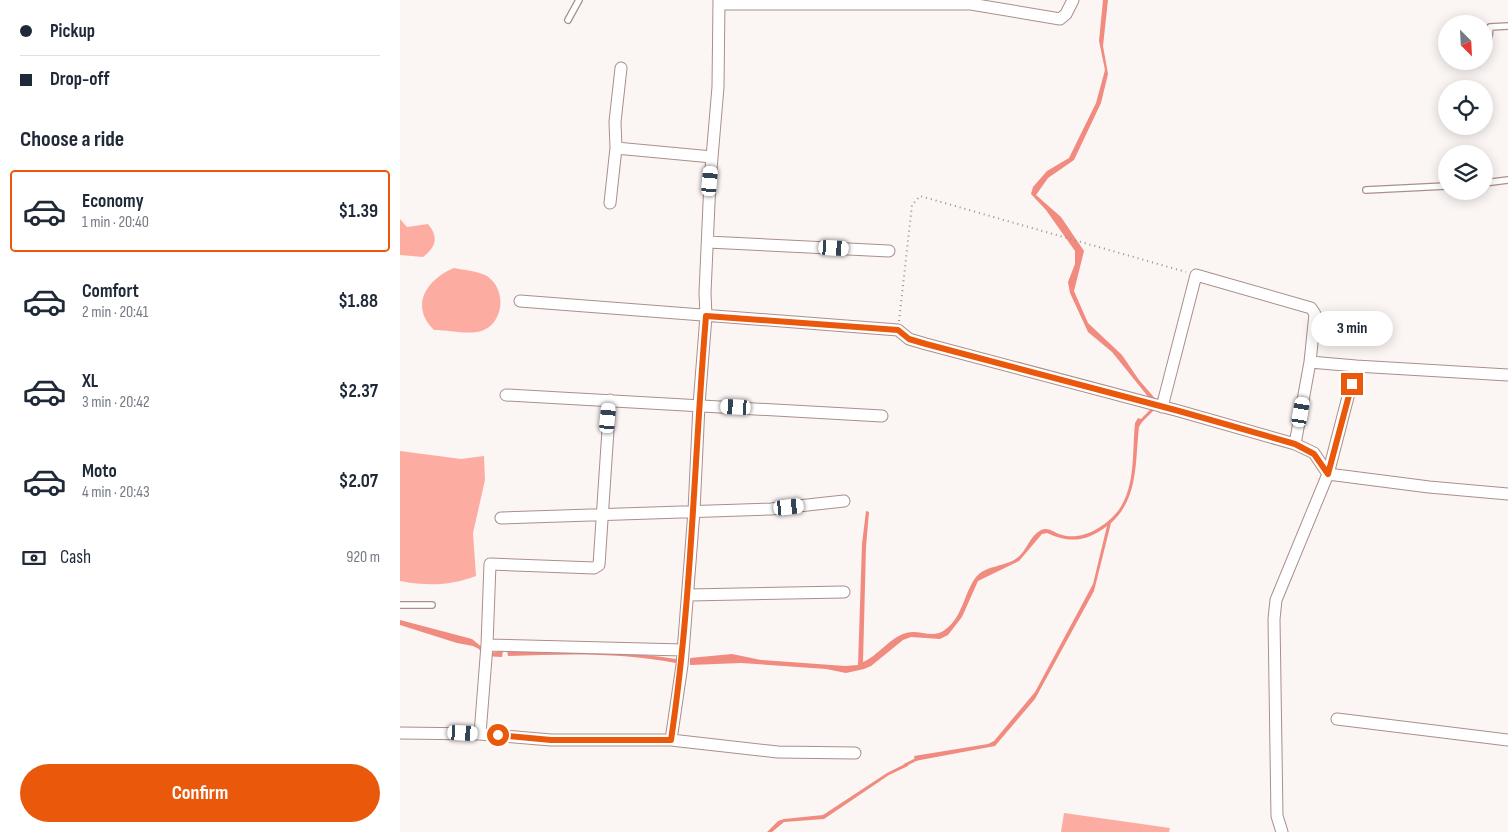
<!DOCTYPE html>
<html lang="en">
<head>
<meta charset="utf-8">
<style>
  :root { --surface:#fff; --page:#f6f6f7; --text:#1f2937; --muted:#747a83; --line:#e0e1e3; --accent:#ea580c }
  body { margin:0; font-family:"Sofia Sans Condensed",sans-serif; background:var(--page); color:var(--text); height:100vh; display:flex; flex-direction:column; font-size:19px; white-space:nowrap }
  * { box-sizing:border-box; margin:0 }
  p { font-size:16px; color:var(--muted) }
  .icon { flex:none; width:28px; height:28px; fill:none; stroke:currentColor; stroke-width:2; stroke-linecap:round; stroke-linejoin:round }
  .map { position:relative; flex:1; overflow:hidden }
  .panel { display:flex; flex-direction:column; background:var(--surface); width:400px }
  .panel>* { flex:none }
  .guide { display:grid; align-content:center; height:110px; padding:0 20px; background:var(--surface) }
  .needle { width:32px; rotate:156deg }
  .controls { position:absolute; left:1038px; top:15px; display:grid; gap:10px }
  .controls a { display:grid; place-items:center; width:55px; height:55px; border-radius:50%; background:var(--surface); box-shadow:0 2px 12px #0003; font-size:25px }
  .end { position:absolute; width:22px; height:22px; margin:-11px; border:6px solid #ea580c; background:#fff; box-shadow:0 0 0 2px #fff }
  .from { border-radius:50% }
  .bubble { position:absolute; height:35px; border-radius:18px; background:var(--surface); box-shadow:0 2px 12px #0003; font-size:16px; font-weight:700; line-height:35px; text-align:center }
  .car { position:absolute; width:15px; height:30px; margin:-15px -8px; border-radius:6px; box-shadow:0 0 4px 1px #0007; background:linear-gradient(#fff 24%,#345 0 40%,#fff 0 76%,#345 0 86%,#fff 0) }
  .guide b { display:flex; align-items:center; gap:18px; height:48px; font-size:19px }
  .guide b+b { border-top:1px solid var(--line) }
  .guide i { width:12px; height:12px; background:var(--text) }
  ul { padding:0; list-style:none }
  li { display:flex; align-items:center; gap:15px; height:82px; margin:0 10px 8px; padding:0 10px; border:2px solid transparent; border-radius:5px }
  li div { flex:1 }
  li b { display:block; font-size:19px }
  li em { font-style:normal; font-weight:700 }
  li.selected { border-color:var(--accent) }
  li>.icon { width:45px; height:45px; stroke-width:1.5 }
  h2 { padding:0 20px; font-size:22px; line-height:60px }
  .pay { display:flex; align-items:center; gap:12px; height:55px; padding:0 20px; font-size:19px }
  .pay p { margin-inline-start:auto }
  .button { display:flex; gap:10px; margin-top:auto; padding:10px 20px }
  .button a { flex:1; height:58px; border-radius:30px; background:var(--accent); color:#fff; font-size:20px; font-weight:700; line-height:58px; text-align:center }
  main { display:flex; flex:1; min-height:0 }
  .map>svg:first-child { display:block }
  .green { fill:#fdaca2 }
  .water { fill:#f18a7f }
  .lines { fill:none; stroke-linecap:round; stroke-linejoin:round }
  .stream { stroke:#f18a7f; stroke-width:3 }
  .lane-casing { stroke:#aa8f8b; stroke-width:8 }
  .street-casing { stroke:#aa8f8b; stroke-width:13 }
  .path { stroke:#999190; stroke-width:2; stroke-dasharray:1 4; stroke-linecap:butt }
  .lane { stroke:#fff; stroke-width:5.5 }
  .street { stroke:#fff; stroke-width:11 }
  .route { stroke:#ea580c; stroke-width:6 }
</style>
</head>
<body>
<main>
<section class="panel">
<div class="guide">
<b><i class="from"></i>Pickup</b>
<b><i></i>Drop-off</b>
</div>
<h2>Choose a ride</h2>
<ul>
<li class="selected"><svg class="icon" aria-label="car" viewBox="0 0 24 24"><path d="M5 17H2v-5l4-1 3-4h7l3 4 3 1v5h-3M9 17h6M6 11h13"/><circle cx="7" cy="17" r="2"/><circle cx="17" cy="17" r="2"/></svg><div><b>Economy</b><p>1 min · 20:40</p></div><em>$1.39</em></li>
<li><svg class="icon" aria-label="car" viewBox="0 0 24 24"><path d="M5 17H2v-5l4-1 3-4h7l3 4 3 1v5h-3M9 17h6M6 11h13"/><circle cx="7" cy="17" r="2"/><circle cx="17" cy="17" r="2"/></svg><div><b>Comfort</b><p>2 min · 20:41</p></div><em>$1.88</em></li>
<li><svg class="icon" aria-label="car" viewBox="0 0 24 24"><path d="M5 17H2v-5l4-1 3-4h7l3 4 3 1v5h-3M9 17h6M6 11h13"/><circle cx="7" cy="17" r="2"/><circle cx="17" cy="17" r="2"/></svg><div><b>XL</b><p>3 min · 20:42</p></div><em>$2.37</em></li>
<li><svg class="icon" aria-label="car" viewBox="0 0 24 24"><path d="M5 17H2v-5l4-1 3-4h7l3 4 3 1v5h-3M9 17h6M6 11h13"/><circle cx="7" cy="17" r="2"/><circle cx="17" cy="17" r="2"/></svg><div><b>Moto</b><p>4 min · 20:43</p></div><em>$2.07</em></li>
</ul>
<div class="pay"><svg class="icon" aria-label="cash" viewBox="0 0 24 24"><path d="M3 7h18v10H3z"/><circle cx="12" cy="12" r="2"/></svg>Cash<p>920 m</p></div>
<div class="button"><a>Confirm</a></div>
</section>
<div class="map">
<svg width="1108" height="832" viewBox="0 0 1108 832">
  <rect width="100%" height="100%" fill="#fbf5f4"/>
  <!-- green -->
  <path class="green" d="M0,219L7,227L28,224C39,237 36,247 23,257L0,255Z
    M54,268C64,270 76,271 85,275C109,288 104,328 77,332C64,334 47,330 34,330C9,306 27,279 54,268Z
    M0,451L61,459L84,456L85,480L73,533L76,576C49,586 28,586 0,581Z
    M664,813L770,828L769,832H661Z"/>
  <!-- water -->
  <path class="water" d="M703,0H708L703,46L708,74L701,103L674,160L648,178L636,195L661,217L684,251L674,291L688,323L722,355L739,380L759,403L754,404L712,352L688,332L670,293L668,282L675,264V251L646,210L631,194L633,187L647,171L669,158L696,103L705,70L699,41Z
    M738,418L743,420L739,427C735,461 739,498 711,523L694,591L635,699L595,746L515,761L514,756L588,744L594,741L635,692L693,584L707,526C687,541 671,544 647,533L642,534L619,561L578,581L562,617L548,635L540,639L511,637L503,640L471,666L464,669L446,673L426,669L341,663L290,665V658L332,654L361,660L445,666L458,665L462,544L466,511L469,512L466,547L463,662C478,656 489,638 506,633C520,629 533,640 546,629C563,616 564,593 576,577C586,565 605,567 617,558C627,551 629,536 641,530C648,527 652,531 659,534C680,542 704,528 718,511C736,487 732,452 735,423Z
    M0,620L72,639L89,653L103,651L102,657L83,656L79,649L73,646L57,643L0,625Z
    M107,651C164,651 220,650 276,659V663C220,652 164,654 108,656Z
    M509,762L508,766L489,775L424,819L384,822L372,832H367L378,821L384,819L423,815L487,773Z"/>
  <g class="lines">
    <!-- stream -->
    <path class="stream" d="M739,423L754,408
      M505,765L517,759"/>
    <!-- lane casing -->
    <g class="lane-casing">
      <path id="lane" d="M168,20L179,0
        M1085,52L1088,47L1090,27L1108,26
        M1084,183L1108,180
        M966,190L1046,186
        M0,605H32"/>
    </g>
    <!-- street casing -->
    <g class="street-casing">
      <path id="street" d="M320,4H571L660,19L666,14L673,0
        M216,148L312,157
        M210,203L216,148L215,122L221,68
        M308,242L489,251
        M120,301L498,330L509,339L526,344L779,411L895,444L914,453L928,474L956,366L1108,375
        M106,395L482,416
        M210,400L199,565L194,568L90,564L87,645L283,650
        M762,407L796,275L911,308L915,314L910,362
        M895,444L910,362L956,366
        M101,518L371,509L444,501
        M289,595L444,592
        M937,719L1108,740
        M0,733L80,734L151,740H271L378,752L455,753
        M80,734L87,645
        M271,740L282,665L294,511L299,405L306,316L305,293L310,181L318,87L319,0
        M882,832L877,816L874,619L876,600L928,474L1029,487L1108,494"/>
    </g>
    <!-- path -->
    <path class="path" d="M499,321L512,205L520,196L786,272"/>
    <!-- lane -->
    <use href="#lane" class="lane"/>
    <!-- street -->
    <use href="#street" class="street"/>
  </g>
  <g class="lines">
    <!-- route -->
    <path class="route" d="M98,735L151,740H271C292,600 294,458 306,316L498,330L509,339L526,344L779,411L895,444L914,454L928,474L952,384"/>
  </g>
</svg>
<div class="controls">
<a><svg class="needle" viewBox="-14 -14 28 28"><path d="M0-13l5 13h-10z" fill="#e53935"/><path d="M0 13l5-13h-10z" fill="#747a83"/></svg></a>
<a><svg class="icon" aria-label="locate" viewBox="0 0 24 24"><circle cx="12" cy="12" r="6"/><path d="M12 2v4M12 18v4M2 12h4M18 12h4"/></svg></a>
<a><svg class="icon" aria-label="layers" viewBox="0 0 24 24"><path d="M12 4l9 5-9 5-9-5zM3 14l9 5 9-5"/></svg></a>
</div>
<i class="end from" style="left:98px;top:735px"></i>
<i class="end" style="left:952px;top:384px"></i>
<div class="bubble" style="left:911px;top:311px;width:82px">3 min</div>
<i class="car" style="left:310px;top:181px;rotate:5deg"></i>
<i class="car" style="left:434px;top:248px;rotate:93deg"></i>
<i class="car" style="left:336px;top:407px;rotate:273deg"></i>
<i class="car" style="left:901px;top:412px;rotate:10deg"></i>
<i class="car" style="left:208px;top:418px;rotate:5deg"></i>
<i class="car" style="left:389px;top:507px;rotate:84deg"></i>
<i class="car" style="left:63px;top:733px;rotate:93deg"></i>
</div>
</main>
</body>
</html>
